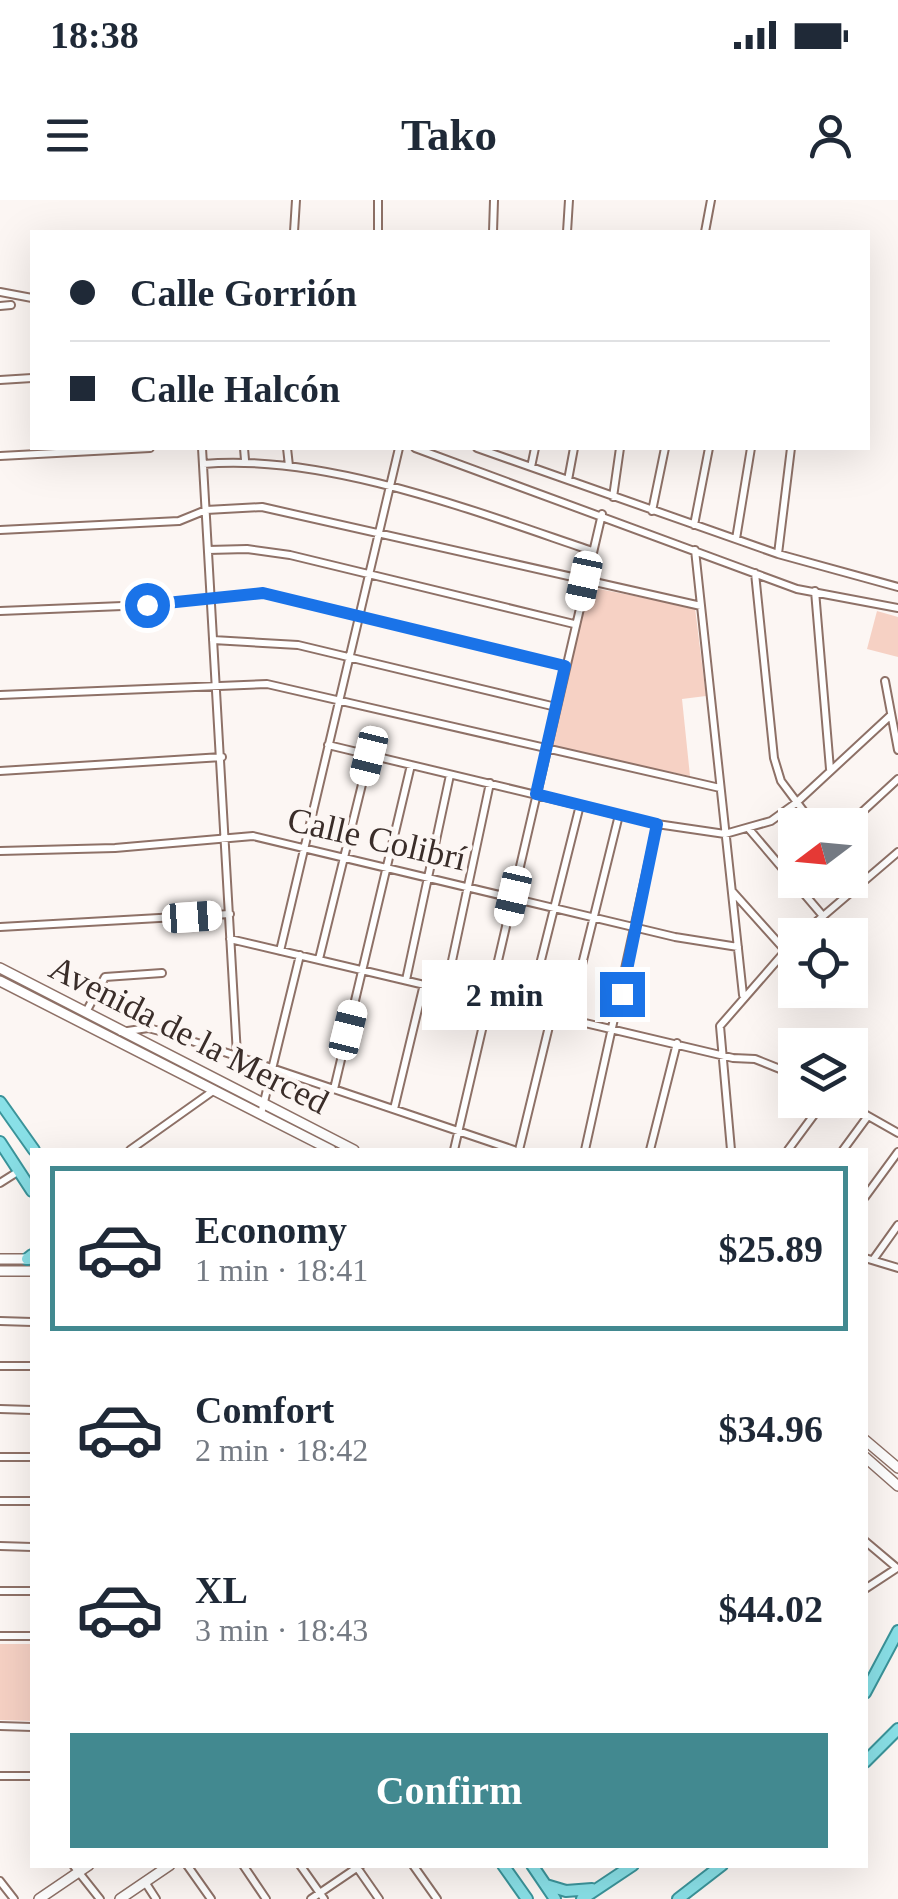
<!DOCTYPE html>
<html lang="en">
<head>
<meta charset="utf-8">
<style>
  :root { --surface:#fff; --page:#f2f2f3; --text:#1f2937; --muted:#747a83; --line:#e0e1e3; --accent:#428990 }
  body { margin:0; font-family:Georgia,serif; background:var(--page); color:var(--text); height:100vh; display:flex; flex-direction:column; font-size:38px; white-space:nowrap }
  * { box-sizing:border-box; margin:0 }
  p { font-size:32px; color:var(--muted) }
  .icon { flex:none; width:55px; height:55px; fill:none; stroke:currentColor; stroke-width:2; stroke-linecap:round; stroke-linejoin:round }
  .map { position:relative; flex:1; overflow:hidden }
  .sheet { position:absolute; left:30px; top:948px; width:838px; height:720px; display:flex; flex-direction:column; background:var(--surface); border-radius:0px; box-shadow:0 10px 40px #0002 }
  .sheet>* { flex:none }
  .top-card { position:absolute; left:30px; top:30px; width:840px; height:220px; border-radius:0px; box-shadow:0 10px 40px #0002; display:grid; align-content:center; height:220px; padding:0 40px; background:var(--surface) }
  .needle { width:65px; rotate:254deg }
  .fabs { position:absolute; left:778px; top:608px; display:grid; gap:20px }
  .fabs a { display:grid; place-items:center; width:90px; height:90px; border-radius:0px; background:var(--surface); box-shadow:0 10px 40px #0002; font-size:50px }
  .end { position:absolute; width:45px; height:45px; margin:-22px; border:12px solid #1a73e8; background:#fff; box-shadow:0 0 0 5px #fff }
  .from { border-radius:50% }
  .bubble { position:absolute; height:70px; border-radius:0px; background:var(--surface); box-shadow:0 10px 40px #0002; font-size:32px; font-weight:700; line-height:70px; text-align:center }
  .car { position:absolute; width:30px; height:60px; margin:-30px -15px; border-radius:12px; box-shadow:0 0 8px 2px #0007; background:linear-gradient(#fff 24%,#345 0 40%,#fff 0 76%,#345 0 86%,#fff 0) }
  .top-card b { display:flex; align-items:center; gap:35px; height:95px; font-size:38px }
  .top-card b+b { border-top:2px solid var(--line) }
  .top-card i { width:25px; height:25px; background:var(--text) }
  ul { padding:18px 0 0; list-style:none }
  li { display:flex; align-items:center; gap:30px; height:165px; margin:0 20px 15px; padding:0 20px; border:5px solid transparent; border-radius:0px }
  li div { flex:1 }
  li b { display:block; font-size:38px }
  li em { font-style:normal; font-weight:700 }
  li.current { border-color:var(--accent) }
  li>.icon { width:90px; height:90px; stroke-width:1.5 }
  .primary-button { display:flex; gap:20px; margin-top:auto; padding:20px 40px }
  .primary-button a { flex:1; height:115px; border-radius:0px; background:var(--accent); color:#fff; font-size:40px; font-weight:700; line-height:115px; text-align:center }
  .status { display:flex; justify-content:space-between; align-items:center; height:70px; padding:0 50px; background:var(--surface); direction:ltr }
  .status svg { height:28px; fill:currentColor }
  header { display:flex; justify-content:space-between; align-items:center; height:130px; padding:0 40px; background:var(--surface); font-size:45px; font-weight:700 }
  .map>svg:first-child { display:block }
  .green { fill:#f6d1c4 }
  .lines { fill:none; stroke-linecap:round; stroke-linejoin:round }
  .street-casing { stroke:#8e7167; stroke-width:10 }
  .secondary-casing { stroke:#8e7167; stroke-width:12 }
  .primary-casing { stroke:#3b949a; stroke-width:14 }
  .street { stroke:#fff; stroke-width:6 }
  .secondary { stroke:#fff; stroke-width:9 }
  .primary { stroke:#89e0e7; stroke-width:10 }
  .route { stroke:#1a73e8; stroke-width:12 }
  .labels { text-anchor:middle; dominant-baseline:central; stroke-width:9; stroke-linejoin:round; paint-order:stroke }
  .street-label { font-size:35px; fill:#3a2d29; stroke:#fcf6f3 }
</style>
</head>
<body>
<div class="status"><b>18:38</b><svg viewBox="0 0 49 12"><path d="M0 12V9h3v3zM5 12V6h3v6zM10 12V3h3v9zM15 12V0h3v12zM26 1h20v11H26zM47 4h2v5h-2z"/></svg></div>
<header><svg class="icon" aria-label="menu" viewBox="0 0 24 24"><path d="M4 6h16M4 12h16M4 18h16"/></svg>Tako<svg class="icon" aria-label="person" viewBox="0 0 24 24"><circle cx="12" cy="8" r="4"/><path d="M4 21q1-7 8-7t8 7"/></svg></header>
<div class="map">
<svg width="898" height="1699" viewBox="0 0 898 1699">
  <rect width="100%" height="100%" fill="#fcf6f3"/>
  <!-- green -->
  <path class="green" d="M589,387L695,408L706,496L682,499L690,576L549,547Z
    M877,411L898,417V457L867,449Z
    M0,1444H32V1521L0,1520Z"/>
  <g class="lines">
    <!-- street casing -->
    <g class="street-casing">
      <path id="street" d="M294,32L296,0
        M378,32V0
        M493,32L494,0
        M567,32L569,0
        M705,32L711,0
        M0,92L32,98
        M0,106L11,105
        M0,180L32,178
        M202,248L237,855
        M244,248L245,260
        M287,248L289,266
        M415,248L797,389L898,408
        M477,248L778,354L898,387
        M0,256L150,248
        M203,264C325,253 477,312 592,351
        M531,267L535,248
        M568,280L574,248
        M613,297L620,248
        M652,311L665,248
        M694,325L709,248
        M0,330L179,321L206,310L262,307L701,406
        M736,339L751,248
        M208,350L247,349L290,355L574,424
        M695,350L743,795
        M778,354L791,248
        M755,373L774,558L781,581L814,625
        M815,391L830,569
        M0,411L147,405L263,393L565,466
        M213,440L298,445L556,507
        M885,481L898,550
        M0,495L267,484L720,588
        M328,545L657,624L725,634L771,621L796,603L891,515
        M0,571L222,557
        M848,625L898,579
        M749,629L823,716
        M0,651L115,648L253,636L675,737L738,747
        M850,665L865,680
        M732,691L784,749
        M0,727L230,714
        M801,735L898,652
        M230,739L733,858L755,859L795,875
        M280,751L399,248
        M319,759L369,556
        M406,780L450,575
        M446,789L490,583
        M529,808L580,605
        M86,812L105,777L162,773
        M569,817L619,615
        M121,832L148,828L171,834L514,950
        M334,889L411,565
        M840,900L898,933
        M394,909L424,784
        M261,914L300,755
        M130,950L213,891
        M454,950L602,314
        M519,950L552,814
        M585,950L657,624
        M650,950L677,843
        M731,950L720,826L795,740
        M788,950L825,900
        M843,950L868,916
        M0,983L19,971
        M865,997L898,952
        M865,1058L898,1068
        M873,1060L898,1025
        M0,1121L32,1122
        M0,1166H32
        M0,1209L32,1210
        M0,1257H32
        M0,1301H32
        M865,1341L897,1368
        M0,1346L32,1347
        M865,1389L897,1368
        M0,1391H32
        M0,1436H32
        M0,1526L32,1527
        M0,1576H32
        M73,1665L100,1699
        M187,1665L211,1699
        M243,1665L266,1699
        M300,1665L324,1699
        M413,1665L437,1699
        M356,1666L379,1699
        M0,1681L14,1699
        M145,1682L156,1699
        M311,1699L361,1665"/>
    </g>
    <!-- secondary casing -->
    <g class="secondary-casing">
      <path id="secondary" d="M0,768L354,950
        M0,781L331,950
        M0,1059H30
        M0,1071H32
        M865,1240L898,1268
        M865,1257L898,1286
        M39,1699L89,1665
        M120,1699L170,1665"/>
    </g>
    <!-- primary casing -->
    <g class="primary-casing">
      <path id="primary" d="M0,902L34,950
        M0,942L32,991
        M27,1059L32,1055
        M865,1493L898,1431
        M865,1562L898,1529
        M503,1665L527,1699
        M532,1665L555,1699
        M546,1685L566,1691L592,1689
        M582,1699L633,1665
        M678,1699L722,1665"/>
    </g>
    <!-- street -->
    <use href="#street" class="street"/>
    <!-- secondary -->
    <use href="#secondary" class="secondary"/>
    <!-- primary -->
    <use href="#primary" class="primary"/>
  </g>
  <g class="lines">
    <!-- route -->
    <path class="route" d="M147,405L263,393L565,466L536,594L657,624L622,794"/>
  </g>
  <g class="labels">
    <!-- street labels -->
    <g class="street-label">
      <text transform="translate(377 639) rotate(13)">Calle Colibrí</text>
      <text transform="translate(189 835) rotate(27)">Avenida de la Merced</text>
    </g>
  </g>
</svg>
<div class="fabs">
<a><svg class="needle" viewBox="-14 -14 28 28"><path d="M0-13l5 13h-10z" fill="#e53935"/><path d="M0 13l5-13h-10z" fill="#747a83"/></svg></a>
<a><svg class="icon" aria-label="locate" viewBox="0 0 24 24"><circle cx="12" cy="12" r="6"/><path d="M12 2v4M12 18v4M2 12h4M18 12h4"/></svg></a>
<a><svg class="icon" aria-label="layers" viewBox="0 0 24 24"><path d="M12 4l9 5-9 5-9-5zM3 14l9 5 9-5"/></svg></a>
</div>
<i class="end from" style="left:147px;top:405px"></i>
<i class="end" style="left:622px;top:794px"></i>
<div class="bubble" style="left:422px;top:760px;width:165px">2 min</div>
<i class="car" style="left:584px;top:381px;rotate:192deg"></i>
<i class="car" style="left:369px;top:556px;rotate:194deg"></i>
<i class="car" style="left:513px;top:696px;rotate:193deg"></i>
<i class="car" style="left:192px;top:717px;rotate:86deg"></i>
<i class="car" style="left:348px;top:830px;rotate:14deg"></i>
<div class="top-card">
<b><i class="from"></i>Calle Gorrión</b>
<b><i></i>Calle Halcón</b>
</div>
<section class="sheet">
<ul>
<li class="current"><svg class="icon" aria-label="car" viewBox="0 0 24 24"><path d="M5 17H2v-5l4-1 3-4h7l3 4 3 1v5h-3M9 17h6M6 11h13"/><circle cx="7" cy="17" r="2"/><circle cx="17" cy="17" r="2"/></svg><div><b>Economy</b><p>1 min · 18:41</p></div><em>$25.89</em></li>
<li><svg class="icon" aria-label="car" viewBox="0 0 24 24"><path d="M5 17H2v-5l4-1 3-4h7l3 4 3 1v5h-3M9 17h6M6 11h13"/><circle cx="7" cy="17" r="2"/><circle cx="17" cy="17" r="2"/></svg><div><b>Comfort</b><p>2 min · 18:42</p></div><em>$34.96</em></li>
<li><svg class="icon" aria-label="car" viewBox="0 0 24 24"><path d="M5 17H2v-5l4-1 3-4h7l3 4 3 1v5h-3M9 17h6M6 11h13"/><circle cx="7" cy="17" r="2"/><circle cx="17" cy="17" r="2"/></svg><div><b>XL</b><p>3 min · 18:43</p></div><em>$44.02</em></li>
</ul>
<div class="primary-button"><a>Confirm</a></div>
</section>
</div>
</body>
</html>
